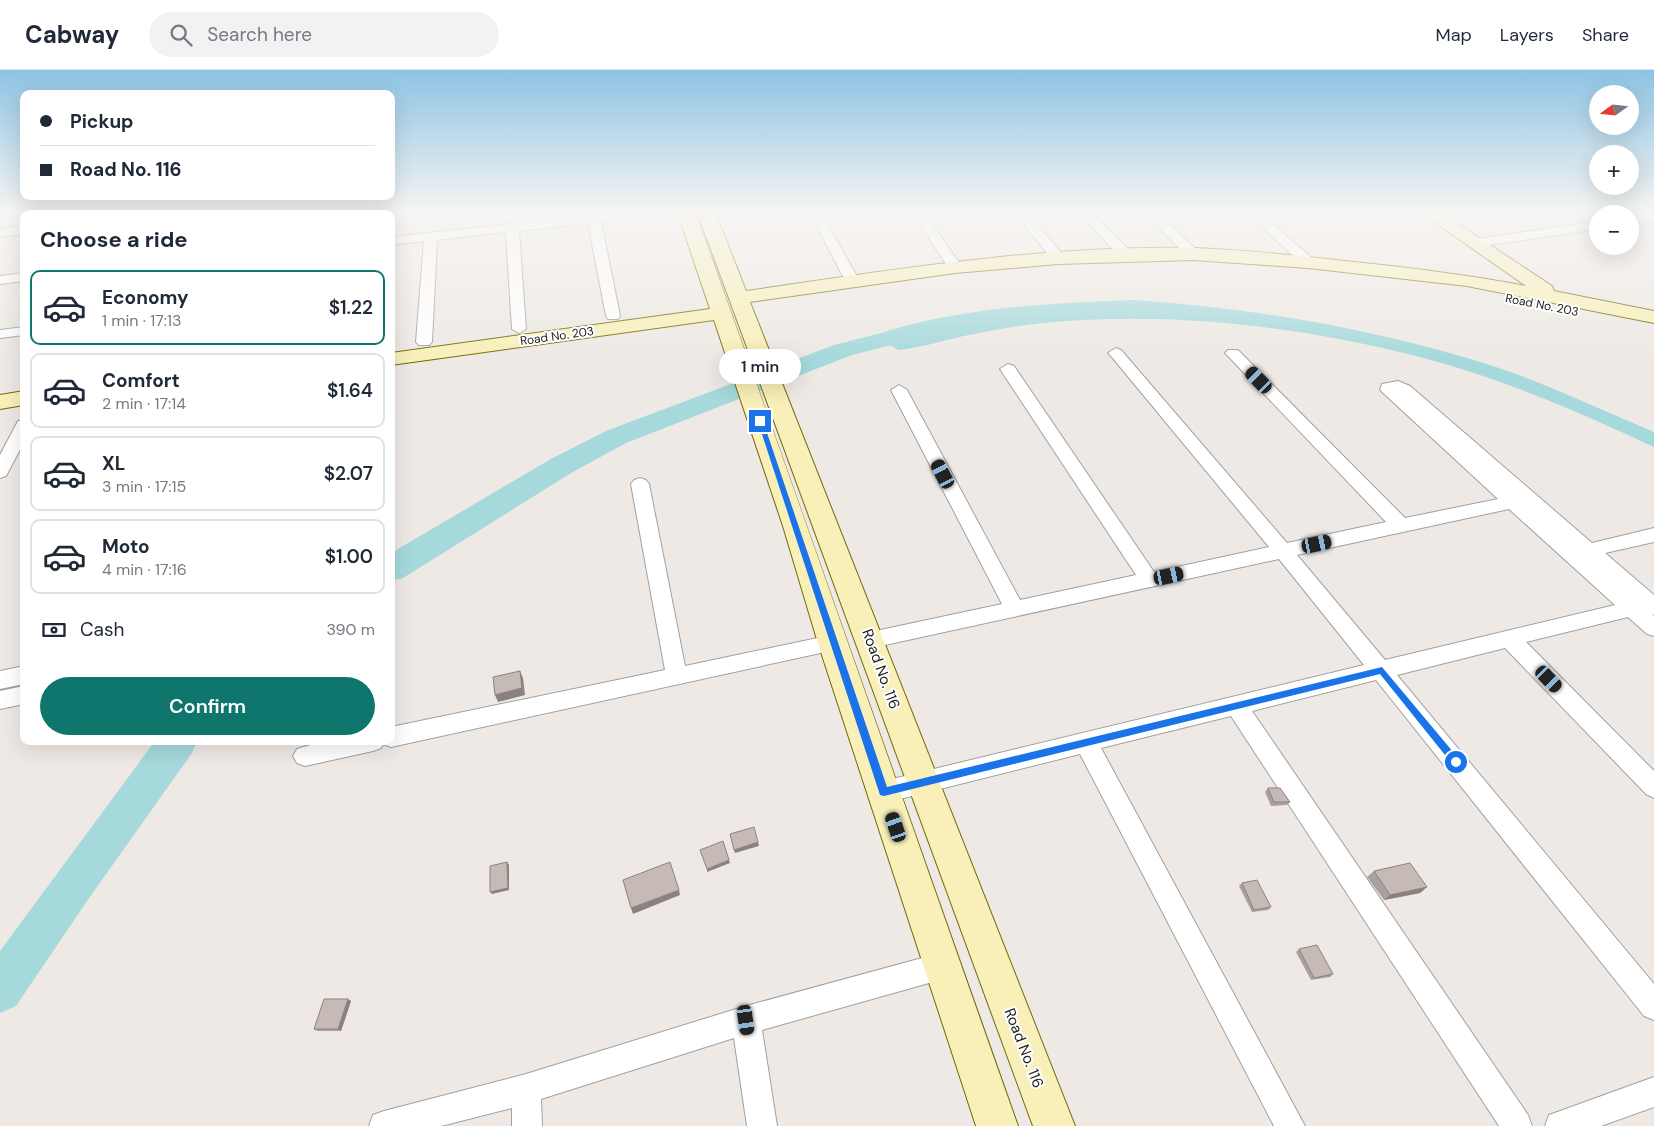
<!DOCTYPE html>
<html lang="en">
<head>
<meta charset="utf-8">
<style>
  :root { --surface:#fff; --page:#f2f2f3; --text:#1f2937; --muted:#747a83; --line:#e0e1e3; --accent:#0f766e }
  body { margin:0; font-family:"DM Sans",sans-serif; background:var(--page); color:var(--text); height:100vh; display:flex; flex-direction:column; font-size:19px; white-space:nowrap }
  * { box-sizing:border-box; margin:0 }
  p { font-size:16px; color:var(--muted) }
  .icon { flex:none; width:28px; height:28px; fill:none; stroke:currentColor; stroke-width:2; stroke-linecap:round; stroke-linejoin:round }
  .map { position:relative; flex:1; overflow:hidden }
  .side { position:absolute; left:20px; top:140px; width:375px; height:535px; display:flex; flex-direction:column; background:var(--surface); border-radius:10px; box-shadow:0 5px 20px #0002 }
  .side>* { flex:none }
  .hud { position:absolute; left:20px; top:20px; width:375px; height:110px; border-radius:10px; box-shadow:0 5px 20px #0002; display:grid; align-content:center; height:110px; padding:0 20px; background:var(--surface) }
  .needle { width:32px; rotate:255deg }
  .buttons { position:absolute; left:1589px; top:15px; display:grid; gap:10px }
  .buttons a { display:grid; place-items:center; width:50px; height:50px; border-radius:50%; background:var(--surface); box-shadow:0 5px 20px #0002; font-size:25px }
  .end { position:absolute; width:22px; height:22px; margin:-11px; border:6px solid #1a73e8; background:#fff; box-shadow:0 0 0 2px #fff }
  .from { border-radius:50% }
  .bubble { position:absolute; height:35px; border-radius:18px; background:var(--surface); box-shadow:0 5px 20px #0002; font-size:16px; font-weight:600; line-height:35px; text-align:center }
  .car { position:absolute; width:15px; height:30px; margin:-15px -8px; border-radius:6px; box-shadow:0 0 4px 1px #0007; background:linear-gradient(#222 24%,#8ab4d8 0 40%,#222 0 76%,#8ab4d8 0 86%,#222 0) }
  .hud b { display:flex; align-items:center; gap:18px; height:48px; font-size:19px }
  .hud b+b { border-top:1px solid var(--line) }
  .hud i { width:12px; height:12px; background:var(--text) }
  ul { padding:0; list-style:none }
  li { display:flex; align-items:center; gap:15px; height:75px; margin:0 10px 8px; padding:0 10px; border:2px solid var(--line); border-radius:10px }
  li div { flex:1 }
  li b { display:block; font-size:19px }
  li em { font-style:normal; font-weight:600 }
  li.current { border-color:var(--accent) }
  li>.icon { width:45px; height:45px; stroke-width:1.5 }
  h2 { padding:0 20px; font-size:22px; line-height:60px }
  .pay { display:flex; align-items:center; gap:12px; height:55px; padding:0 20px; font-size:19px }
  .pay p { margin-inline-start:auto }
  .button { display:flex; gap:10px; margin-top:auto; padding:10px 20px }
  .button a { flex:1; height:58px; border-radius:30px; background:var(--accent); color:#fff; font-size:20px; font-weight:600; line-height:58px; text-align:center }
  header { display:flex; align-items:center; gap:30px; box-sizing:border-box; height:70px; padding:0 25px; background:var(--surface); border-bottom:1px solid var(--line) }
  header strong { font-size:24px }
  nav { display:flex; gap:28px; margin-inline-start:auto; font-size:18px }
  .search { width:350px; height:45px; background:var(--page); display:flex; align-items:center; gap:12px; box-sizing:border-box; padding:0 18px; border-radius:28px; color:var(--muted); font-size:19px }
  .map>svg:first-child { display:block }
  .water { fill:#a5d9db }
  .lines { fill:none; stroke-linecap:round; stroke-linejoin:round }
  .river { fill:#a5d9db; fill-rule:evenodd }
  .street-casing { stroke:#a1a1a1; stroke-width:2 }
  .secondary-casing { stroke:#726a07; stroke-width:2 }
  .street { fill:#fff; fill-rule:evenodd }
  .secondary { fill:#f8f0b8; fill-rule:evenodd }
  .wall { fill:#aaa09d }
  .shaded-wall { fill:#8b8280 }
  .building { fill:#c6bab7; stroke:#8b8280 }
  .route { fill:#1a73e8 }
  .labels { text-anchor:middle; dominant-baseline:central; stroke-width:4; stroke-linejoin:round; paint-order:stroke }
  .far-street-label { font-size:12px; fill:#1d1d1d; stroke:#fff }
  .street-label { font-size:15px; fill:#1d1d1d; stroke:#fff }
</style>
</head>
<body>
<header>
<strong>Cabway</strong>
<div class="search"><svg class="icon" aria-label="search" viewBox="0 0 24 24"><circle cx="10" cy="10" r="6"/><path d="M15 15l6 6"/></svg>Search here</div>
<nav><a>Map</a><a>Layers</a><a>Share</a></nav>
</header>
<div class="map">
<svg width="1654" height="1056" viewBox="0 0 1654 1056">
  <rect width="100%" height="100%" fill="#eee9e4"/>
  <!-- water -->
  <path class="water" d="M1135,230C1258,239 1378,259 1496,297C1550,315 1601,340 1654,362V377C1579,342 1501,308 1420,287C1298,256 1169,241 1044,253C1015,256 987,261 959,267C938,272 919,278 898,280L889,274L887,261C967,237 1052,233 1135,230Z"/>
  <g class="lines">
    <!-- river -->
    <path class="river" d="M933,250L942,252L945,257L942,262L852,285L626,373L571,403L403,508L391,511V483L551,389L606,361L834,275Z
      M155,671H197L192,683L87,831L16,936L0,943V881Z"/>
    <!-- street casing -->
    <g class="street-casing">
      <path id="street" d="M386,144H398L391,149V144Z
        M602,144H639L633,148L601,151L620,246L618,249H608L606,246L588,153L519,161L526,259L519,263L512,259L506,162L437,170L432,272L429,275H419L416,272L424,171L391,175V167Z
        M810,144H822L859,210L857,213L852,214L845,210Z
        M913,144H925L962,197L960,200H950Z
        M1016,144H1028L1063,185L1065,188L1063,191H1053Z
        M1080,144H1093L1130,181L1132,184L1130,187H1120Z
        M1145,144H1158L1198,181L1200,184L1198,187H1188Z
        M1248,144H1261L1313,189L1315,192L1313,195H1303Z
        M1654,144V151L1630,155V147Z
        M1598,151V159L1477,177L1470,173L1477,169Z
        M24,156V164L0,167V159Z
        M24,203V211L0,214V206Z
        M24,257V265L0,268V260Z
        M1116,278L1121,280L1287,473L1386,452L1228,286L1225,283L1228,280H1238L1405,448L1498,429L1380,320L1382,314L1398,311L1410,316L1592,473L1654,458V472L1605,483L1654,525V545L1652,544L1654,546V566L1647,564L1628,547L1526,572L1654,701V728L1646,724L1505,578L1397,605L1654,914V950L1644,946L1376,610L1252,641L1528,1045L1532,1056H1499L1231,646L1101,678L1305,1056H1274L1080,684L884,733L876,730L872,722L876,714L884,711L1364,595L1279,489L871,578L864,576L861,570L864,564L871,562L1002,534L891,320L899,315L907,320L1020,530L1136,505L1000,299L1008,294L1014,296L1154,502L1269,477L1111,286L1108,283ZM1509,439L1615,535L1385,590L1297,485Z
        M24,350V372L6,406L0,408V385L18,351Z
        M640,408L646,410L649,414L685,596L832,565L839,567L842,573L839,579L391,677L383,674L381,678L373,681L305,696L297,693L293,686L297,679C327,668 360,671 391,671V657L665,600L631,414L634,410Z
        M24,596V614L0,619V601Z
        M24,616V634L0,639V621Z
        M944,882L954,886L958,896L954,906L762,960L777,1056H747L734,968L541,1029L542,1056H512V1038L441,1056H369L373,1045L384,1041L526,1004L746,936Z
        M1654,1007V1037L1601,1056H1545L1549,1045Z"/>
    </g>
    <!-- secondary casing -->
    <g class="secondary-casing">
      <path id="secondary" d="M678,144H696C805,447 910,752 1018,1056H976L818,573L783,456L714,250L391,295V283L710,239Z
        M698,144H716L746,221C894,200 1043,175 1193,178C1247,180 1301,186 1354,192C1412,198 1469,205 1526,216L1423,144H1443L1552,216L1554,221L1654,241V253L1467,216L1308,198L1193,190L1058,194L955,203L750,232L1075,1056H1033Z
        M24,321V335L0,339V325Z"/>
    </g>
    <!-- street -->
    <use href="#street" class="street"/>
    <!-- secondary -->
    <use href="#secondary" class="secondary"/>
  </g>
  <!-- wall -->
  <path class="wall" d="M1268,718L1290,732L1287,735L1271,736L1265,722Z
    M1374,801L1427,817L1420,823L1384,830L1367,807Z
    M1242,813L1271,837L1268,840L1252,842L1239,816Z
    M1299,879L1333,904L1330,907L1311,910L1296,882Z
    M351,931L341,961H317L314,959Z"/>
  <!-- shaded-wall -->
  <path class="shaded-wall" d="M520,601L523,608L525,625L498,632L495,625Z
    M758,772L759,776L735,783L734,780Z
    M729,790L730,793L707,802V799Z
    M507,792L509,795V820L492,824L490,822Z
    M1427,817L1420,823L1384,830L1390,825Z
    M679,820L680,825L633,844L631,838Z
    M348,929L351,931L341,961L338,959Z"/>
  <!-- building -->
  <path class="building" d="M520,601L522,618L495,625L493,607Z
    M1268,718H1280L1290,732H1274Z
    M754,757L758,772L734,780L730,764Z
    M723,771L729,790L707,799L700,780Z
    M507,792L508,818L490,822V796Z
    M670,792L679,820L631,838L623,810Z
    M1410,793L1427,817L1390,825L1374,801Z
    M1257,810L1271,837L1254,840L1242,813Z
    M1317,875L1333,904L1314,908L1299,879Z
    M324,929H348L338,959H314Z"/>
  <!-- sky -->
  <linearGradient id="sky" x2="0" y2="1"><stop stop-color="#8dc3e3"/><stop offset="0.49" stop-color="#f7f5f3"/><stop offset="1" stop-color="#f7f5f3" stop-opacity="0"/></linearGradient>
  <rect width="1654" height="291" fill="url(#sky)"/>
  <!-- route -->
  <path class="route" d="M757,349L763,351L887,717L1382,597L1459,689V695H1453L1380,604L884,726L880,725Z"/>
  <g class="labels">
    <!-- far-street labels -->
    <g class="far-street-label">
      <text transform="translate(1542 235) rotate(11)">Road No. 203</text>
      <text transform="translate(557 266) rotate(-8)">Road No. 203</text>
    </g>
    <!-- street labels -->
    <g class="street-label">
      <text transform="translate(881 599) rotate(70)">Road No. 116</text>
      <text transform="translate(1024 978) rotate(69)">Road No. 116</text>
    </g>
  </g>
</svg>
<div class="buttons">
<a><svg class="needle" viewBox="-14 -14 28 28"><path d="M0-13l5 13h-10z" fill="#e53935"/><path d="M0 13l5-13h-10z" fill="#747a83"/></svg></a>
<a>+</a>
<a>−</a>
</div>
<i class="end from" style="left:1456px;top:692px"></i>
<i class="end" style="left:760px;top:351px"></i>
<div class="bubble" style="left:719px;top:279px;width:82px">1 min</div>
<i class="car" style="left:1259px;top:310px;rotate:316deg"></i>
<i class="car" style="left:943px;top:404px;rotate:332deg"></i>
<i class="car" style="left:1317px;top:474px;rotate:78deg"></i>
<i class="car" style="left:1169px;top:506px;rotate:78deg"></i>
<i class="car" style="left:1549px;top:609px;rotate:136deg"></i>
<i class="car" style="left:896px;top:757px;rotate:341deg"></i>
<i class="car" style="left:746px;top:950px;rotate:172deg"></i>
<div class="hud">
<b><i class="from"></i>Pickup</b>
<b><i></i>Road No. 116</b>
</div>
<section class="side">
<h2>Choose a ride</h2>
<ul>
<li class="current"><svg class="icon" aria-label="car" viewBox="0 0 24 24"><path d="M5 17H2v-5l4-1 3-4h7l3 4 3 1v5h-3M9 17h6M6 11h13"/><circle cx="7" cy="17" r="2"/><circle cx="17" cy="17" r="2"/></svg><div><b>Economy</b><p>1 min · 17:13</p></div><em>$1.22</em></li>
<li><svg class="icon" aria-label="car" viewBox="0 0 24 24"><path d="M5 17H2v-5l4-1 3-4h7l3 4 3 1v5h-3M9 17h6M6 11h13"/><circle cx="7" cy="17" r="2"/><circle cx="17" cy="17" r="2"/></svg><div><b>Comfort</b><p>2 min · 17:14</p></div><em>$1.64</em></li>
<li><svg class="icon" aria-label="car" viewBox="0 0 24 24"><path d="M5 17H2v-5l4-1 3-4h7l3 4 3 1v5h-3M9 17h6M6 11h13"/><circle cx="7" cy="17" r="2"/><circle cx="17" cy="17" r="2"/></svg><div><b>XL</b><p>3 min · 17:15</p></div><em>$2.07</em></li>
<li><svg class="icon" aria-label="car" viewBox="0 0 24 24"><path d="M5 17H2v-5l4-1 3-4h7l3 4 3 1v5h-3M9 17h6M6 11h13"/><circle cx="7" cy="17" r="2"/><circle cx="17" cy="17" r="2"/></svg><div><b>Moto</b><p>4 min · 17:16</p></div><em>$1.00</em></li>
</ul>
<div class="pay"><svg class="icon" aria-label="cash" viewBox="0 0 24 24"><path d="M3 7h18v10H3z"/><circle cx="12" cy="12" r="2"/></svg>Cash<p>390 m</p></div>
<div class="button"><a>Confirm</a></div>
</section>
</div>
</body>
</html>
